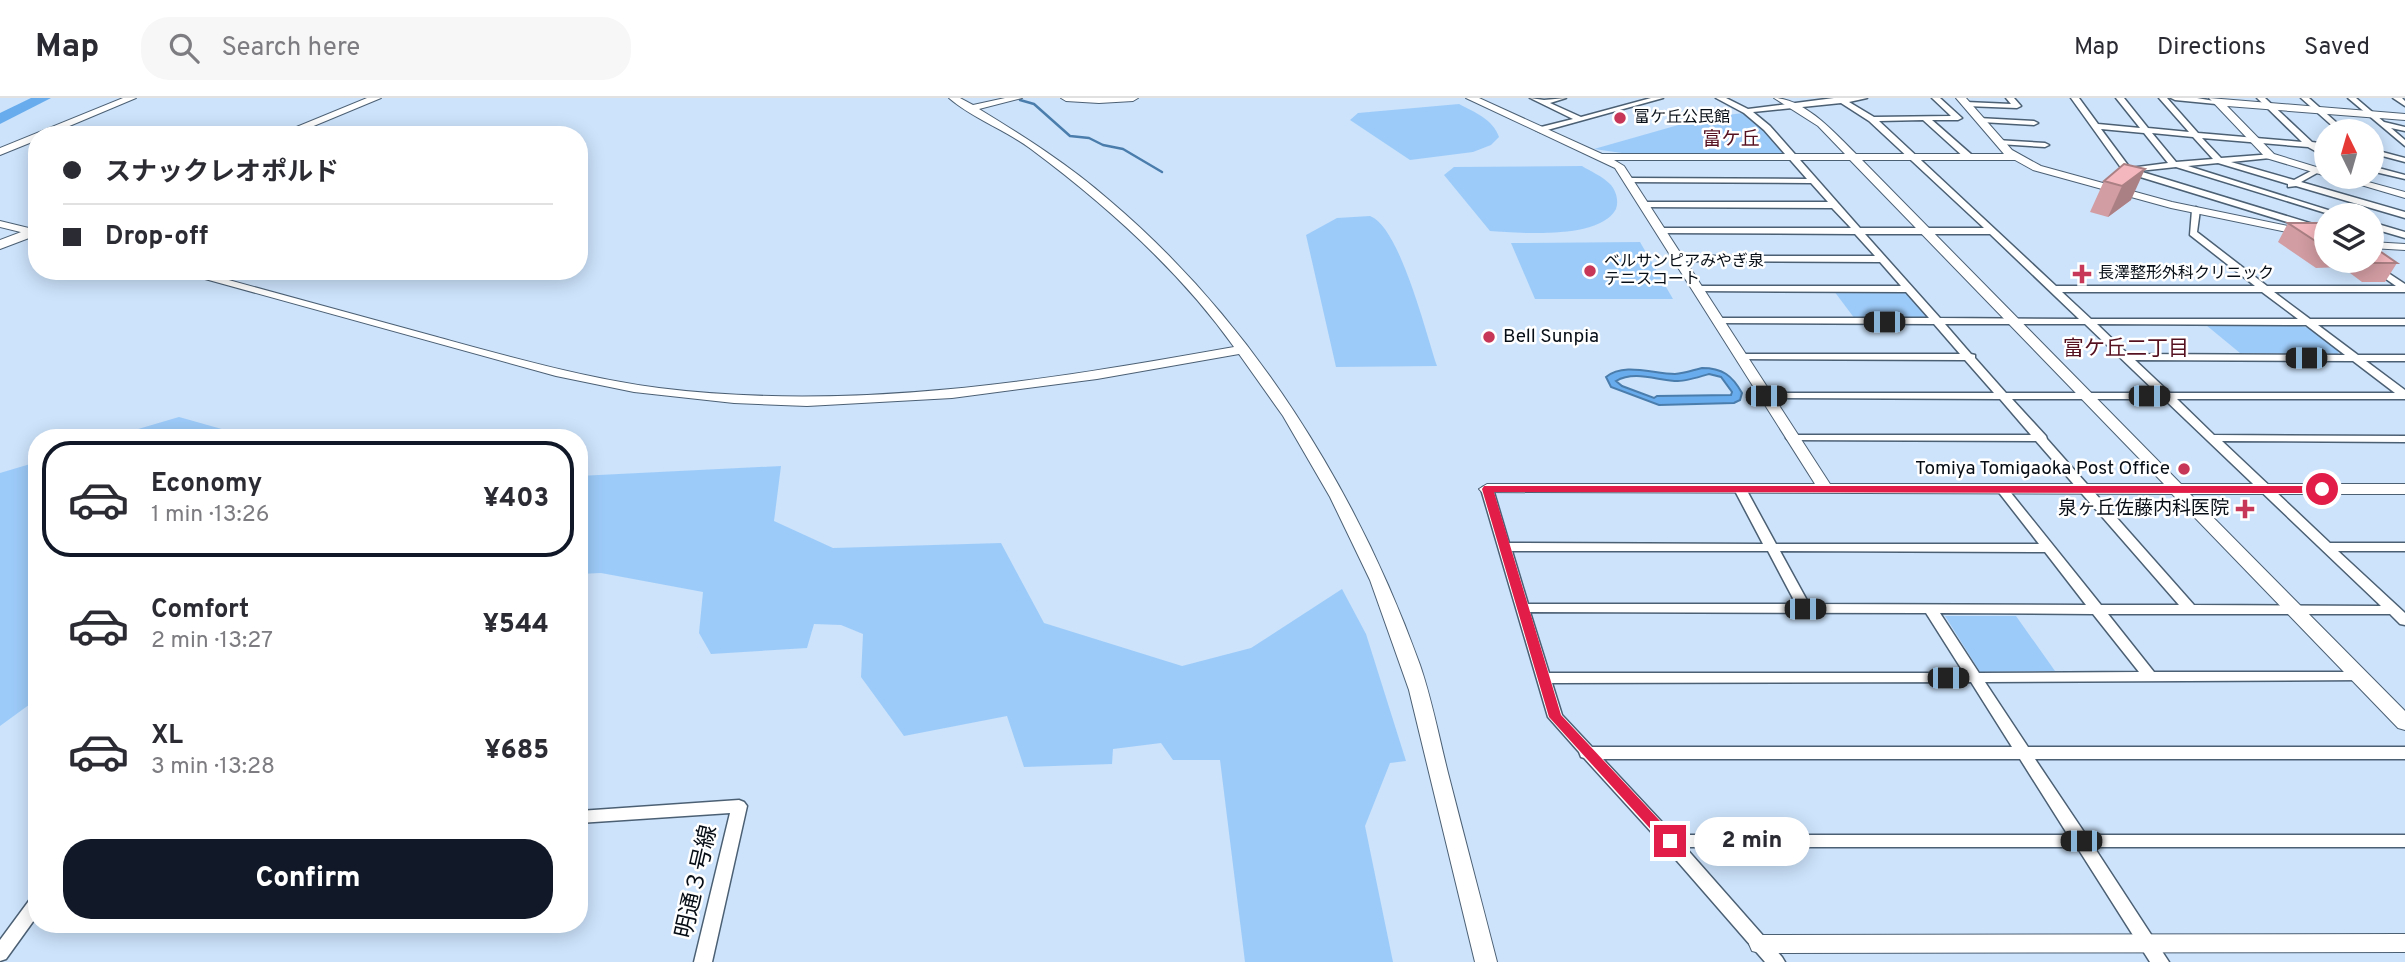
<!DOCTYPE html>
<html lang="en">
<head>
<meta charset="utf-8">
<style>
  :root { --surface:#fff; --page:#f7f7f7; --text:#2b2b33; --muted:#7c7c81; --line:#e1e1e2; --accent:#111827 }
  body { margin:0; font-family:Overpass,"Noto Sans JP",sans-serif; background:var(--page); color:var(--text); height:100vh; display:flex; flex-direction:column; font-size:26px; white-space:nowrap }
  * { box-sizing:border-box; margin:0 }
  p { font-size:23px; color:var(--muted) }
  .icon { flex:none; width:38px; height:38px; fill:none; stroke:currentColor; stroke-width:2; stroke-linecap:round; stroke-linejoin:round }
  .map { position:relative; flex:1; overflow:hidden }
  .sheet { position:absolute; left:28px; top:331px; width:560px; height:504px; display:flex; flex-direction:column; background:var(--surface); border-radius:28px; box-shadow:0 4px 18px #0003 }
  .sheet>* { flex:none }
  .top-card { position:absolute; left:28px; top:28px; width:560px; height:154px; border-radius:28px; box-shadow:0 4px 18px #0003; display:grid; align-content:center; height:154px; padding:0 35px; background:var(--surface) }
  .needle { width:46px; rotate:355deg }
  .fabs { position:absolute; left:2314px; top:21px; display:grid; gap:14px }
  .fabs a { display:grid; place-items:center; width:70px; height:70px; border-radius:50%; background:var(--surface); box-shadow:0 4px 18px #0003; font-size:35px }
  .end { position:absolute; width:32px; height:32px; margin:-16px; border:9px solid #e11d48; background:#fff; box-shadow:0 0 0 4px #fff }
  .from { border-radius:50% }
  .bubble { position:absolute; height:49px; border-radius:24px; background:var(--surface); box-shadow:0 4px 18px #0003; font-size:23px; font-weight:800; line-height:49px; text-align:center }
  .car { position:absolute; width:21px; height:42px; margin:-21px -10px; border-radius:9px; box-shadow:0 0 5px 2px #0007; background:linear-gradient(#222 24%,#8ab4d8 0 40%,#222 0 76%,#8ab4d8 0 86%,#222 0) }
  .top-card b { display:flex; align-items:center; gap:24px; height:66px; font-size:26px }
  .top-card b+b { border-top:2px solid var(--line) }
  .top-card i { width:18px; height:18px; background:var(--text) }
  ul { padding:12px 0 0; list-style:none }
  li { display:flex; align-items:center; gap:21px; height:116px; margin:0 14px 10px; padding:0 21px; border:4px solid transparent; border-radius:28px }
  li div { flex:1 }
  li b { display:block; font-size:26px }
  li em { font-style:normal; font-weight:800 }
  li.active { border-color:var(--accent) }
  li>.icon { width:63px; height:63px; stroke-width:1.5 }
  .action { display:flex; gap:14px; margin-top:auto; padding:14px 35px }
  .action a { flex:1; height:80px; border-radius:28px; background:var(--accent); color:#fff; font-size:28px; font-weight:800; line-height:80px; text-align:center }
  header { display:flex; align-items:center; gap:42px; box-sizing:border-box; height:98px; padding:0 35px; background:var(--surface); border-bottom:2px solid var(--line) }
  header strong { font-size:33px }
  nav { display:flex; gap:38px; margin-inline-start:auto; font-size:24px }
  .search { width:490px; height:63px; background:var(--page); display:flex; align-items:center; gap:18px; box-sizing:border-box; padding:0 24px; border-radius:28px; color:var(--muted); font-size:26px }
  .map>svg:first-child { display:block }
  .green { fill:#9dcbf9 }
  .water { fill:#68aced; stroke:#4b7dac; stroke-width:2; fill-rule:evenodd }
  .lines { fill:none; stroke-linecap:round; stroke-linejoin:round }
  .stream { stroke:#4b7dac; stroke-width:2.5 }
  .river { fill:#68aced; fill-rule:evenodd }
  .minor-casing { stroke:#4c6074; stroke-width:3 }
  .tertiary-casing { stroke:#4c6074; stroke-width:2 }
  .secondary-casing { stroke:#4c6074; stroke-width:2 }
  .minor { fill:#fff; fill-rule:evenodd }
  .tertiary { fill:#fff; fill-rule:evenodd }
  .secondary { fill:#fff; fill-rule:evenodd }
  .wall { fill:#d29da3 }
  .shaded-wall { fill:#ab8084 }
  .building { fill:#f4b7bd; stroke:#ab8084; stroke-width:2 }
  .route { fill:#e11d48 }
  .poi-dot { fill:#c73757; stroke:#fff; stroke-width:2.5 }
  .labels { text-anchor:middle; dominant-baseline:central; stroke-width:5; stroke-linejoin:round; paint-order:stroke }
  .far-poi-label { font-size:16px; fill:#070e16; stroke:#fff; text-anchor:start }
  .far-quarter-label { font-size:19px; fill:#561121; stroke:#fff }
  .poi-label { font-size:19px; fill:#070e16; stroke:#fff; text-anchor:end }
  .neighbourhood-label { font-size:21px; fill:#561121; stroke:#fff }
  .near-street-label { font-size:23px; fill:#070e16; stroke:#fff }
</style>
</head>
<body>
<header>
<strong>Map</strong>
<div class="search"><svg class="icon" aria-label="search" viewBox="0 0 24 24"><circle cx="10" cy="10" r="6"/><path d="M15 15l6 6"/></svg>Search here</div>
<nav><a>Map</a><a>Directions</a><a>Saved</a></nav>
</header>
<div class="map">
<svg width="2405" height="864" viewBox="0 0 2405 864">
  <rect width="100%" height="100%" fill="#cce3fb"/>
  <!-- green -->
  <path class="green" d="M1459,6C1474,14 1493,21 1499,39L1491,47L1473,54L1410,62L1350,22L1358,15Z
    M1743,15L1763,30L1785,55L1629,56L1594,51L1703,20Z
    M1582,68C1590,73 1602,78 1610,86C1616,92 1619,103 1616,111C1600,142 1519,135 1490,133L1444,77L1454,69Z
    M1370,118C1400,129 1426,236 1437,268L1336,269L1306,137L1337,120Z
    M1640,144L1673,201H1535L1511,145Z
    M1834,193L1905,194L1927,217L1923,221H1855Z
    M2206,227H2297L2309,230L2340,253L2337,256L2240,255Z
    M179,319L250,339H111Z
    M37,364V601L0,628V375Z
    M781,368L774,423L833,450L1001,445L1044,525L1182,568L1251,550L1342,491L1366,536L1406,663L1390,665L1365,728L1393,864H1245L1220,662H1173L1161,645L1113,651L1112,666L1024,669L1007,618L904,638L861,579L863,536L841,527L814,526L807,550L711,556L699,535L703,494L601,475L579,476V378Z
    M1945,518H2016L2055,573L1980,574Z"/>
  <!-- water -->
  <path class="water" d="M1702,270C1722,270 1732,277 1742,295L1740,302L1734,305L1659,307L1611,289L1606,279C1624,264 1653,276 1675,276C1685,275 1693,272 1702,270ZM1709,276L1721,279L1732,294L1731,297L1657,298L1654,300L1622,288L1616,283C1635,272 1659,283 1678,283C1686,283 1699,279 1709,276Z"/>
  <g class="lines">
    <!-- stream -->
    <path class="stream" d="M1020,2L1034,6L1070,38L1089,40L1103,47L1123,51L1162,74"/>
    <!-- river -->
    <path class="river" d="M31,0H51L0,26V15Z"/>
    <!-- minor casing -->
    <g class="minor-casing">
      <path id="minor" d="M1530,0L1544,2L1566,0L1550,5L1581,19L1651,0H1663L1540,34L1536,32L1537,30L1573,21Z
        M1716,0H1726L1748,11L1834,0H1867L1849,4L1874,19L1951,18L1932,0H1940L1962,20L1958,22H1932L1972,57V61H1966L1923,22L1879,23L2056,188H2255L2190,137L2192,112L2196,109L2200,112L2197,134L2267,188H2396L2360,163H2370L2405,186V194H2274L2310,221H2405V227H2318L2358,257H2405V263H2366L2405,292V301H2177L2214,337L2405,338V344L2222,343L2330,445H2405V453H2338L2405,515V527L2400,526L2390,516H2108L2154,574H2360L2365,576L2367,579L2365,582L1985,584L2028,649H2405V661H2035L2086,737H2405V749H2094L2169,864H2150L2077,749H1685L1782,859L1785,864H1765L1664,748L1584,660L1581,659L1579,654L1548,619L1481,391L1483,389H1491L1493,391L1509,445L1763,446L1734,391L1740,387L1746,391L1776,446H2039L1997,392L2003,388L2007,390L2101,507H2179L2036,343L1788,342L1786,340L1788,338L1792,337H2031L2000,301L1762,300L1761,298L1766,295H1994L1965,262L1737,261V257L1741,256H1960L1934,226L1714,225V221L1717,220H1929L1906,194L1694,193V189L1697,188H1901L1880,164L1675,163L1673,161L1678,158H1875L1855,136L1658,135V131L1661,130H1851L1832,110L1641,109V105L1644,104H1828L1811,85L1626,84V80H1629L1807,81L1764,32L1744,15ZM1841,5L1869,23L1984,130H1860L1770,28L1753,14ZM1865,136H1990L2079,221L1940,220ZM2062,194H2262L2298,221H2091ZM1945,226H2085L2157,295H2006L1975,260V257L1971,256ZM2097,226L2306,227L2345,257L2128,256ZM2135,262L2353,263L2395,295H2170ZM2012,301H2164L2381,508L2194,507L2047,341L2046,338ZM1512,453H1768L1796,506H1528ZM1780,453L2045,454L2086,507L1809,506ZM1530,514L1926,515L1964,575H1549ZM1940,515L2093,516L2139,574L1979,575ZM1971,584L2012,649H1592L1562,617L1552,585ZM1603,661H2020L2068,737H1674Z
        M2006,0H2014L2021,8L2017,10L1966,8L1962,6L1966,4L2011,6Z
        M2071,0H2079L2098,26L2140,30L2116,0H2124L2148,30L2189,34L2159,0H2167L2198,35L2302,44L2257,0H2265L2312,44L2326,46V50H2320L2326,53V59L2308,49L2202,40L2221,60L2273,56L2274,58L2270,60L2231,64L2294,82L2326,65V70L2301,84L2405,114V120L2296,88L2288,89V86L2218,65L2188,68L2344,117H2332L2176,69L2139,73L2326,130V136L2124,74ZM2101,31L2144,35L2168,65L2130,70ZM2152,35L2193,39L2213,61L2176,64Z
        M2171,0H2197L2220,4L2216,6L2175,2Z
        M2301,0H2309L2346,33H2338Z
        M2348,0H2356L2384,24L2405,29V33L2391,30L2405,42V48Z
        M2393,0H2402L2405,3V8Z
        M1978,20L2034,23L2038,25L2034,27L1981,24L1977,22Z
        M1996,42L2045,45L2049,47L2045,49L1999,46L1995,44Z
        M2371,51L2405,60V64L2371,55Z
        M2371,68L2405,77V81L2371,73Z
        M2371,124L2405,134V140L2371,130Z
        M739,702L744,704L747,708L712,864H694L730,715L579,725V713Z
        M37,798V818L6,861L0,863V842L31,800Z"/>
    </g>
    <!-- tertiary casing -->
    <g class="tertiary-casing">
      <path id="tertiary" d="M123,0H136L48,37H37V42L0,57V50Z
        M949,0H960L973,7L1005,0H1022L979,11C1025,39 1069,67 1109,102C1252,223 1357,392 1420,567C1432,602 1439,639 1448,675C1464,738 1481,801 1497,864H1475L1409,592L1370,482L1330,399L1283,318L1239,256L1097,281L952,300L807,308L734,305L634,294L556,278L176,173H196C276,195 357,217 437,239C510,259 584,280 659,290C853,314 1044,283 1234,249C1180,173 1106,107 1031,51C1006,32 973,21 949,0Z
        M1061,0H1138L1133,3L1099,5L1066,3Z
        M1466,0H1479L1602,56H1845L1818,28L1774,0C1804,0 1836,36 1856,56H2004L1956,0H1966L2012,52L2041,68L2172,104L2326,136V142L2171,110L2033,72L2015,62H1862L2181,386H2405V396H2190L2405,613V632L2398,630L2172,396L1482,394L1479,391L1487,386H1815L1615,70ZM1614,62H1850L2164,386H1830L1624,68Z
        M2209,0L2405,16V22L2227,8L2274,56L2326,72V78L2266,60Z
        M2334,79H2350L2405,94V100Z
        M0,123L37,132V138L0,129Z
        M2371,144L2405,146V152L2371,150Z
        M2405,836V854L1760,855L1752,853L1749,846L1752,839L1760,837Z"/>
    </g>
    <!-- secondary casing -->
    <g class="secondary-casing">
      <path id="secondary" d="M367,0H381L292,37H277Z
        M37,128V137L0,151V142Z"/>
    </g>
    <!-- minor -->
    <use href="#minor" class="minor"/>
    <!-- tertiary -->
    <use href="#tertiary" class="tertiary"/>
    <!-- secondary -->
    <use href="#secondary" class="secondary"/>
  </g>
  <!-- wall -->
  <path class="wall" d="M2124,66L2131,102L2108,119L2090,114L2104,83Z
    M2288,125H2326V163H2371L2397,165L2385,184H2362L2342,169L2316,170L2278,144Z"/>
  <!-- shaded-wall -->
  <path class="shaded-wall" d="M2145,71L2131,102L2108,119L2122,88Z"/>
  <!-- building -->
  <path class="building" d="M2124,66L2145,71L2122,88L2104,83Z
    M2288,125H2326V150Z
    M2371,147L2397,165H2374L2371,163Z"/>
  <!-- route -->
  <path class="route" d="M1484,388H2322L2327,391L2322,395L1494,394L1561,617L1675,739L1677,743L1675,747H1665L1549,619L1482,391Z"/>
  <!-- markers -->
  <g class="poi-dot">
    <circle cx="1620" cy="20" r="7"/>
    <circle cx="1590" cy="173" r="7"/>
    <path d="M2078.5 165.5h7v7h7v7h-7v7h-7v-7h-7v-7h7z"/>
    <circle cx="1489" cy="239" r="7"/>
    <circle cx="2184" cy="371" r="7"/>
    <path d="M2241.5 400.5h7v7h7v7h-7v7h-7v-7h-7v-7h7z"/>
  </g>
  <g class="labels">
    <!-- far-poi labels -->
    <g class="far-poi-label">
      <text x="1634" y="20">富ケ丘公民館</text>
      <text x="1604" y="164">ベルサンピアみやぎ泉<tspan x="1604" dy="18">テニスコート</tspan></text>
      <text x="2098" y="176">長澤整形外科クリニック</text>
    </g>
    <!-- far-quarter labels -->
    <g class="far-quarter-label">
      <text x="1731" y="42">富ケ丘</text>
    </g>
    <!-- poi labels -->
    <g class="poi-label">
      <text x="1503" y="239" text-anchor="start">Bell Sunpia</text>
      <text x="2170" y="371">Tomiya Tomigaoka Post Office</text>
      <text x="2229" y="411">泉ヶ丘佐藤内科医院</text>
    </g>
    <!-- neighbourhood labels -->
    <g class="neighbourhood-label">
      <text x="2126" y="251">富ケ丘二丁目</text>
    </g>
    <!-- near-street labels -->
    <g class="near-street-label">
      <text transform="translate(698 784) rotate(-77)">明通３号線</text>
    </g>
  </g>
</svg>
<div class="fabs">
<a><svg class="needle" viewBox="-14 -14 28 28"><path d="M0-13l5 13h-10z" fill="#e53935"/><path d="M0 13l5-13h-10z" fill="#7c7c81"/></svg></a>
<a><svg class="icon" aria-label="layers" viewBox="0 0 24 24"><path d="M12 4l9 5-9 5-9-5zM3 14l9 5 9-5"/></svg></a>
</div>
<i class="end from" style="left:2322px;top:391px"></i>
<i class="end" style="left:1670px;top:743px"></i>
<div class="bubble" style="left:1694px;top:719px;width:116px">2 min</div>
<i class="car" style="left:1884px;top:224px;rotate:270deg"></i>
<i class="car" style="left:2306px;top:260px;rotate:270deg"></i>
<i class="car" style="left:1766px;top:298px;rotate:90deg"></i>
<i class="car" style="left:2149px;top:298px;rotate:90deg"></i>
<i class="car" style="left:1805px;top:511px;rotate:90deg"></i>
<i class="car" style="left:1948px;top:580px;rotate:90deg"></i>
<i class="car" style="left:2081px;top:743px;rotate:270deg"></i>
<div class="top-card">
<b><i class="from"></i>スナックレオポルド</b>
<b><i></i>Drop-off</b>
</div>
<section class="sheet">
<ul>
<li class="active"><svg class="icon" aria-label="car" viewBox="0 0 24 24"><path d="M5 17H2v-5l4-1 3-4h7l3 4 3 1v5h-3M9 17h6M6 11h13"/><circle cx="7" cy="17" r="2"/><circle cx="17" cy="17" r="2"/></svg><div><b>Economy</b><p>1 min · 13:26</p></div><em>¥403</em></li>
<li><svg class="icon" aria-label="car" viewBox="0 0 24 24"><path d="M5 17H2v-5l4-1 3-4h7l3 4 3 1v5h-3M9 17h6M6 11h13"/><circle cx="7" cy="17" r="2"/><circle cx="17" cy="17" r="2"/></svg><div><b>Comfort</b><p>2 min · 13:27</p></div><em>¥544</em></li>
<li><svg class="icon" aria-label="car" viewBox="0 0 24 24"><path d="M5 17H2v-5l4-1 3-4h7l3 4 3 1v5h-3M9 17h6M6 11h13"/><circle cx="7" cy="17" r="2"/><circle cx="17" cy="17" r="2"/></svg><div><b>XL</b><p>3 min · 13:28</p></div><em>¥685</em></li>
</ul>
<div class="action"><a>Confirm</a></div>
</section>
</div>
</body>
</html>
